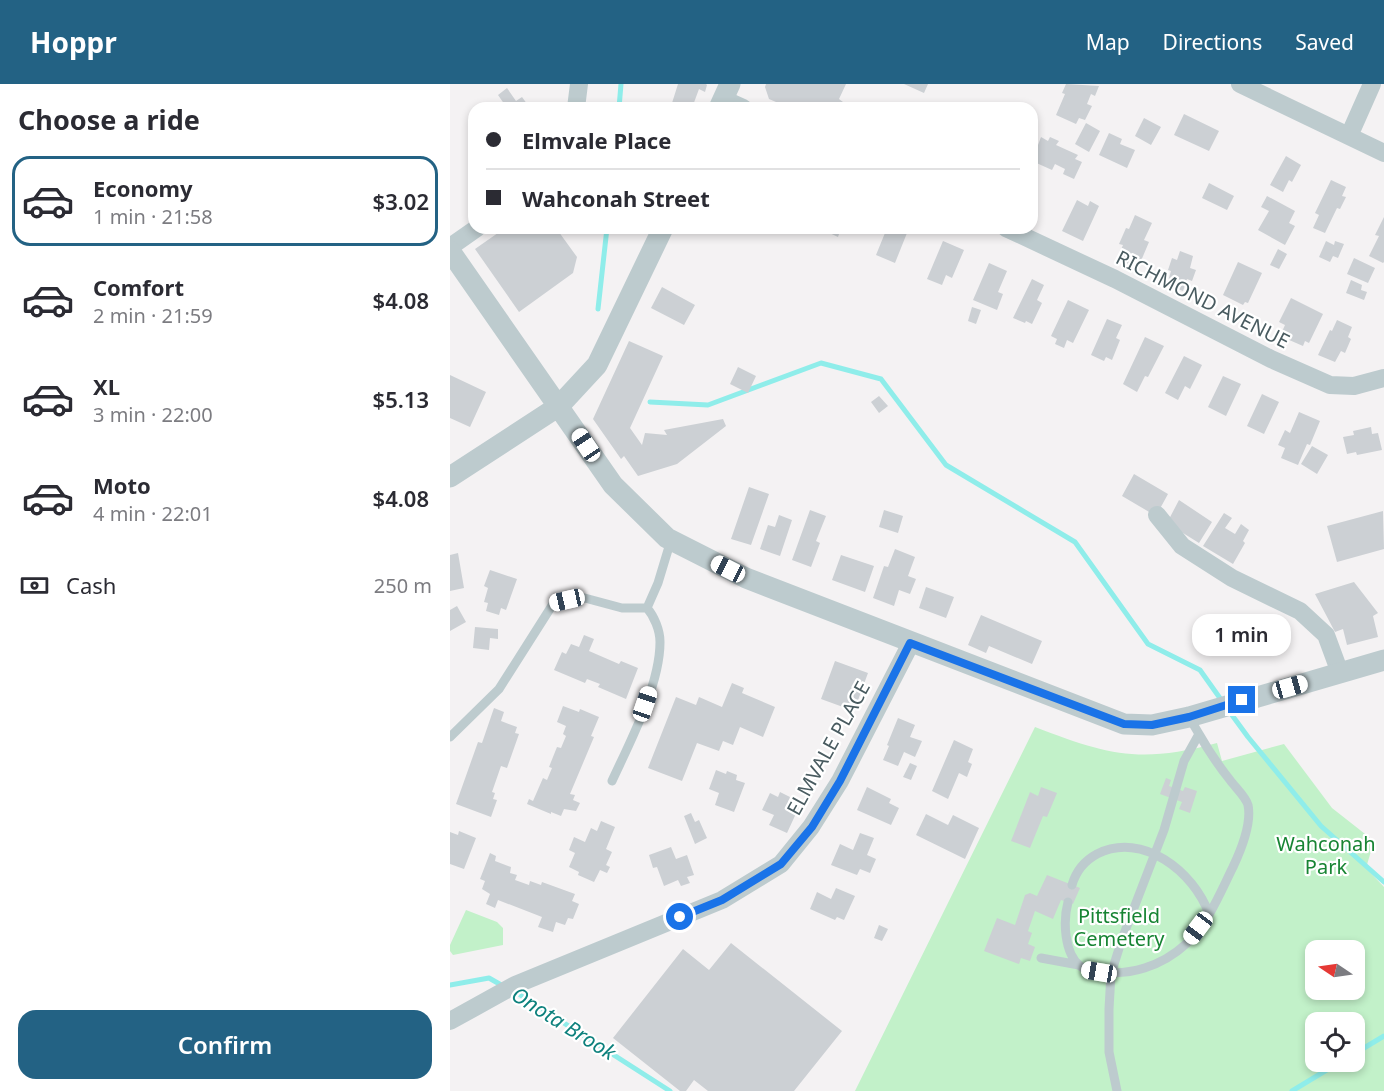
<!DOCTYPE html>
<html lang="en">
<head>
<meta charset="utf-8">
<style>
  :root { --surface:#fff; --page:#f7f7f7; --text:#2b2b33; --muted:#7c7c81; --line:#e1e1e2; --accent:#236284 }
  body { margin:0; font-family:"Noto Sans",sans-serif; background:var(--page); color:var(--text); height:100vh; display:flex; flex-direction:column; font-size:22px; white-space:nowrap }
  * { box-sizing:border-box; margin:0 }
  p { font-size:20px; color:var(--muted) }
  .icon { flex:none; width:33px; height:33px; fill:none; stroke:currentColor; stroke-width:2; stroke-linecap:round; stroke-linejoin:round }
  .map { position:relative; flex:1; overflow:hidden }
  .panel { display:flex; flex-direction:column; background:var(--surface); width:450px }
  .panel>* { flex:none }
  .banner { position:absolute; left:18px; top:18px; width:570px; height:132px; border-radius:18px; box-shadow:0 3px 9px #0003; display:grid; align-content:center; height:132px; padding:0 18px; background:var(--surface) }
  .needle { width:39px; rotate:283deg }
  .tools { position:absolute; left:855px; top:856px; display:grid; gap:12px }
  .tools a { display:grid; place-items:center; width:60px; height:60px; border-radius:12px; background:var(--surface); box-shadow:0 3px 9px #0003; font-size:30px }
  .end { position:absolute; width:27px; height:27px; margin:-14px; border:8px solid #1a73e8; background:#fff; box-shadow:0 0 0 3px #fff }
  .from { border-radius:50% }
  .bubble { position:absolute; height:42px; border-radius:18px; background:var(--surface); box-shadow:0 3px 9px #0003; font-size:20px; font-weight:600; line-height:42px; text-align:center }
  .car { position:absolute; width:18px; height:36px; margin:-18px -9px; border-radius:8px; box-shadow:0 0 4px 2px #0007; background:linear-gradient(#fff 24%,#345 0 40%,#fff 0 76%,#345 0 86%,#fff 0) }
  .banner b { display:flex; align-items:center; gap:21px; height:57px; font-size:22px }
  .banner b+b { border-top:2px solid var(--line) }
  .banner i { width:15px; height:15px; background:var(--text) }
  ul { padding:0; list-style:none }
  li { display:flex; align-items:center; gap:18px; height:90px; margin:0 12px 9px; padding:0 6px; border:3px solid transparent; border-radius:18px }
  li div { flex:1 }
  li b { display:block; font-size:22px }
  li em { font-style:normal; font-weight:600 }
  li.selected { border-color:var(--accent) }
  li>.icon { width:54px; height:54px; stroke-width:1.5 }
  h2 { padding:0 18px; font-size:27px; line-height:72px }
  .pay { display:flex; align-items:center; gap:15px; height:66px; padding:0 18px; font-size:22px }
  .pay p { margin-inline-start:auto }
  .cta { display:flex; gap:12px; margin-top:auto; padding:12px 18px }
  .cta a { flex:1; height:69px; border-radius:18px; background:var(--accent); color:#fff; font-size:24px; font-weight:600; line-height:69px; text-align:center }
  header { display:flex; align-items:center; gap:36px; box-sizing:border-box; height:84px; padding:0 30px; background:var(--accent); color:#fff }
  header strong { font-size:28px }
  nav { display:flex; gap:33px; margin-inline-start:auto; font-size:21px }
  main { display:flex; flex:1; min-height:0 }
  .map>svg:first-child { display:block }
  .green { fill:#c2f1c9; fill-rule:evenodd }
  .lines { fill:none; stroke-linecap:round; stroke-linejoin:round }
  .stream { stroke:#8fedea; stroke-width:5 }
  .building { fill:#ccd0d4 }
  .service { stroke:#bdcbce; stroke-width:9 }
  .minor { stroke:#bdcbce; stroke-width:18 }
  .tertiary { stroke:#bdcbce; stroke-width:21 }
  .route { stroke:#1a73e8; stroke-width:8 }
  .labels { text-anchor:middle; dominant-baseline:central; stroke-width:4.5; stroke-linejoin:round; paint-order:stroke }
  .street-label { font-size:20px; fill:#495b60; stroke:#fff }
  .park-label { font-size:20px; fill:#178433; stroke:#fff }
  .water-label { font-size:21px; font-style:italic; fill:#0d817d; stroke:#fff }
</style>
</head>
<body>
<header>
<strong>Hoppr</strong>
<nav><a>Map</a><a>Directions</a><a>Saved</a></nav>
</header>
<main>
<section class="panel">
<h2>Choose a ride</h2>
<ul>
<li class="selected"><svg class="icon" aria-label="car" viewBox="0 0 24 24"><path d="M5 17H2v-5l4-1 3-4h7l3 4 3 1v5h-3M9 17h6M6 11h13"/><circle cx="7" cy="17" r="2"/><circle cx="17" cy="17" r="2"/></svg><div><b>Economy</b><p>1 min · 21:58</p></div><em>$3.02</em></li>
<li><svg class="icon" aria-label="car" viewBox="0 0 24 24"><path d="M5 17H2v-5l4-1 3-4h7l3 4 3 1v5h-3M9 17h6M6 11h13"/><circle cx="7" cy="17" r="2"/><circle cx="17" cy="17" r="2"/></svg><div><b>Comfort</b><p>2 min · 21:59</p></div><em>$4.08</em></li>
<li><svg class="icon" aria-label="car" viewBox="0 0 24 24"><path d="M5 17H2v-5l4-1 3-4h7l3 4 3 1v5h-3M9 17h6M6 11h13"/><circle cx="7" cy="17" r="2"/><circle cx="17" cy="17" r="2"/></svg><div><b>XL</b><p>3 min · 22:00</p></div><em>$5.13</em></li>
<li><svg class="icon" aria-label="car" viewBox="0 0 24 24"><path d="M5 17H2v-5l4-1 3-4h7l3 4 3 1v5h-3M9 17h6M6 11h13"/><circle cx="7" cy="17" r="2"/><circle cx="17" cy="17" r="2"/></svg><div><b>Moto</b><p>4 min · 22:01</p></div><em>$4.08</em></li>
</ul>
<div class="pay"><svg class="icon" aria-label="cash" viewBox="0 0 24 24"><path d="M3 7h18v10H3z"/><circle cx="12" cy="12" r="2"/></svg>Cash<p>250 m</p></div>
<div class="cta"><a>Confirm</a></div>
</section>
<div class="map">
<svg width="934" height="1007" viewBox="0 0 934 1007">
  <rect width="100%" height="100%" fill="#f4f2f3"/>
  <!-- green -->
  <path class="green" d="M585,643C658,671 690,680 767,659L772,677L834,660L882,724L924,757L916,784L934,803V1007H405ZM866,867H904V906H866ZM866,939H904V978H866Z
    M16,826L47,838L53,844V861L3,871L0,867V861Z"/>
  <g class="lines">
    <!-- stream -->
    <path class="stream" d="M169,24L171,0
      M148,225L157,144
      M200,318L258,321L371,279L431,295L496,381L625,458L698,560L750,586L772,617
      M779,627L798,653L871,742L934,798
      M0,901L39,894L53,902
      M64,907L220,1007
      M904,970L934,952
      M842,1007L890,978"/>
  </g>
  <!-- building -->
  <path class="building" d="M228,0H256L257,1L255,8L249,5L242,24H236L222,19Z
    M316,0H396L389,15L393,18L394,24H340L319,15L315,3Z
    M454,0H478L474,9Z
    M616,0L649,2L645,12L641,10L637,20L642,22L635,36L629,34L626,40L606,31L615,10L612,9Z
    M57,4L66,17L72,13L80,24H57L48,11Z
    M734,30L769,47L759,67L724,51Z
    M694,34L711,43L701,61L685,52Z
    M636,39L650,47L639,68L625,60Z
    M659,49L672,55L670,60L685,66L677,84L649,71Z
    M591,53L598,57L600,53L609,57L606,61L628,71L625,75L632,78L624,95L613,90L615,85L605,80L602,86L582,77Z
    M836,72L851,81L842,98L839,96L833,108L820,101Z
    M881,96L896,103L892,112L896,113L890,125L887,124L875,149L863,144L869,131L865,129Z
    M759,99L784,112L777,126L752,114Z
    M817,112L845,127L839,139L845,142L835,161L808,146L819,127L811,123Z
    M627,116L638,122L640,117L649,122L633,157L612,147Z
    M685,131L702,139L694,156L699,158L688,184L667,175L673,161L669,160L676,144L679,145Z
    M934,133V178L933,179L919,172L929,152L925,151Z
    M55,144H106L127,173L123,189L69,228L25,165Z
    M374,144H391L388,153L373,146Z
    M437,144H459L445,179L426,171Z
    M493,157L514,166L502,194L496,191L492,201L477,195Z
    M876,157L884,161L885,157L894,160L888,174L883,172L880,178L869,173Z
    M828,165L837,170L829,185L820,181Z
    M730,167L743,172L740,184L746,186L742,197L737,195L733,207L717,201L721,187L718,186L722,174L727,176Z
    M904,174L925,184L918,199L897,190Z
    M788,178L812,189L798,219L795,218L793,221L773,211Z
    M539,179L557,187L548,208L553,210L547,226L523,216Z
    M582,195L594,201L587,216L592,219L582,240L576,237L575,239L563,234Z
    M901,196L912,201L911,206L917,208L914,216L896,209Z
    M212,203L245,221L234,241L201,224Z
    M841,214L873,230L859,259L855,257L853,262L830,252L835,241L829,238Z
    M618,216L639,226L623,259L617,256L614,264L605,260L607,255L601,252Z
    M522,223L531,226L526,240L518,237Z
    M657,235L672,241L666,254L670,256L662,276L656,273L654,277L641,271Z
    M887,236L902,243L898,253L901,255L895,269L891,267L885,278L868,271L880,246L882,247Z
    M695,253L714,262L698,293L695,292L687,308L673,300Z
    M179,257L213,272L180,344L192,361L195,349L217,351L214,346L273,335L276,342L227,380L188,392L174,372L171,375L143,335Z
    M734,272L752,281L740,305L735,302L728,316L715,309Z
    M288,283L306,292L298,309L280,300Z
    M0,291L36,308L20,343L0,334Z
    M773,292L791,300L776,332L758,323Z
    M812,310L829,318L814,350L797,342Z
    M429,312L438,322L429,329L421,318Z
    M849,328L870,337L860,361L857,360L848,381L831,374L835,364L828,361L835,346L840,349Z
    M921,343L922,350L928,349L932,366L907,371L906,368L897,370L893,353L904,351L903,347Z
    M862,362L878,371L867,390L851,380Z
    M684,390L718,410L706,432L672,412Z
    M299,403L319,410L301,461L281,455Z
    M729,416L762,438L749,459L717,439Z
    M360,426L376,432L366,457L370,459L361,483L342,476Z
    M434,426L453,432L448,449L429,443Z
    M933,427L934,465L887,478L877,442Z
    M774,429L782,434L775,444L785,450L791,440L799,446L793,457L795,459L783,480L753,462Z
    M329,431L342,436L330,472L310,465L318,441L325,443Z
    M445,465L465,473L458,492L466,495L460,510L449,506L444,522L423,514L434,482L438,483Z
    M8,469L14,504L0,507V471Z
    M391,471L424,482L415,508L382,496Z
    M40,486L67,495L56,526L51,524L49,531L36,527L38,519L34,518L38,504L34,502Z
    M904,498L928,529L923,532L928,553L897,561L893,545L885,548L865,510Z
    M476,503L504,513L496,534L469,524Z
    M7,522L16,538L0,547V526Z
    M531,531L592,557L582,580L539,562L536,569L518,561Z
    M25,543L48,545V555L40,554L39,566L23,564Z
    M134,551L144,555L139,567L169,580L171,577L188,584L176,615L148,603L150,600L137,595L135,599L104,586L112,568L116,570L121,560L129,563Z
    M385,577L418,589L404,627L371,615Z
    M282,599L294,604L292,609L325,623L313,653L290,643L283,661L273,657L269,667L247,659L232,697L198,684L226,613L246,621L249,613L272,623Z
    M113,622L129,628L130,625L149,633L141,652L144,653L120,710L125,711L123,716L130,719L126,727L114,725L111,732L101,728V730L77,720L79,715L83,717L93,694L97,696L102,684L99,683L107,663L111,664L116,652L113,650L116,642L107,638Z
    M44,624L54,628L51,637L67,643L65,649L69,650L57,684L51,682L42,708L45,709L43,715L47,716L41,733L6,720L28,658L32,659Z
    M448,634L465,641L460,653L472,657L465,673L454,668L448,682L433,676L439,662L437,661Z
    M504,656L523,665L518,678L522,680L517,693L509,689L498,715L482,707Z
    M460,679L467,682L461,696L453,693Z
    M266,686L276,690L277,687L287,691L286,696L295,699L284,728L265,721L269,709L259,705Z
    M716,694L721,696L719,702L733,707L735,703L747,707L740,729L729,725L732,718L710,710Z
    M417,703L441,715L439,719L449,724L441,741L407,726Z
    M591,703L607,709L597,733L593,732L580,764L561,757L580,708L588,712Z
    M330,708L340,713L338,718L349,723L337,749L319,741L324,731L312,726L320,709L328,713Z
    M241,729L245,738L249,736L257,754L245,760L234,732Z
    M476,730L498,741L503,731L529,744L515,775L466,751Z
    M151,737L165,743L156,765L162,768L156,781L160,783L157,789L150,786L144,798L128,791L129,788L119,783L125,769L119,766L124,753L135,758L141,744L147,747Z
    M9,747L26,754L14,785L0,780V748L8,751Z
    M410,749L424,754L417,771L426,775L420,789L410,785L407,791L381,781L390,760L403,766Z
    M221,763L226,775L237,771L244,791L237,793L240,799L231,802L228,796L214,802L207,783L203,784L199,771Z
    M40,769L46,772L45,777L61,783L60,789L67,791L65,796L79,801L80,797L91,801L92,798L125,810L122,817L129,820L123,835L118,834L115,841L106,838L103,848L88,843L92,833L48,816L45,824L36,820L40,810L32,805L35,797L30,795Z
    M597,791L630,804L623,820L611,816L603,835L585,827L578,847L582,849L578,860L585,863L580,877L571,874L569,880L534,867L547,834L565,841L575,811L580,809L587,812Z
    M386,804L405,812L394,836L387,833L385,836L360,825L367,808L381,815Z
    M429,841L438,845L432,857L424,854Z
    M281,859L392,947L344,1007H258L244,996L236,1007H230L163,954L233,865L259,886Z"/>
  <g class="lines">
    <!-- service -->
    <path class="service" d="M0,653L49,605L103,520L131,513L172,524H197
      M162,697C180,658 210,601 210,558C210,546 204,532 197,524L208,499L221,456
      M622,801C626,787 634,777 647,770C693,747 744,788 759,830
      M618,818C613,837 614,869 630,882C635,886 641,886 647,887C679,893 712,882 736,860C758,840 770,809 783,783C791,766 802,740 798,721C796,713 785,703 780,696C768,681 758,666 749,650
      M591,874L629,881
      M667,1007L659,968V925L661,890L672,855L714,746L734,677L749,650L739,633"/>
    <!-- minor -->
    <path class="minor" d="M790,0L934,69
      M273,15L293,24
      M126,24L129,0
      M899,52L922,0
      M556,144L665,195L821,275L880,301L904,302L934,294
      M0,163L27,144
      M707,431L732,462L782,494L850,527L876,551L890,589
      M0,937L65,901L272,816L331,780L361,743L390,697L461,559"/>
    <!-- tertiary -->
    <path class="tertiary" d="M269,24L280,0
      M0,167L163,401L217,454L296,494L674,640L702,641L739,633L934,576
      M0,393L109,322L147,281L213,144"/>
  </g>
  <g class="lines">
    <!-- route -->
    <path class="route" d="M230,833L272,816L331,780L362,743L390,697L460,559L674,640L702,641L739,633L792,616"/>
  </g>
  <g class="labels">
    <!-- street labels -->
    <g class="street-label">
      <text transform="translate(753 215) rotate(27)">RICHMOND AVENUE</text>
      <text transform="translate(378 664) rotate(-61)">ELMVALE PLACE</text>
    </g>
    <!-- park labels -->
    <g class="park-label">
      <text x="876" y="759">Wahconah<tspan x="876" dy="23">Park</tspan></text>
      <text x="669" y="831">Pittsfield<tspan x="669" dy="23">Cemetery</tspan></text>
    </g>
    <!-- water labels -->
    <g class="water-label">
      <text transform="translate(114 939) rotate(32)">Onota Brook</text>
    </g>
  </g>
</svg>
<div class="tools">
<a><svg class="needle" viewBox="-14 -14 28 28"><path d="M0-13l5 13h-10z" fill="#e53935"/><path d="M0 13l5-13h-10z" fill="#7c7c81"/></svg></a>
<a><svg class="icon" aria-label="locate" viewBox="0 0 24 24"><circle cx="12" cy="12" r="6"/><path d="M12 2v4M12 18v4M2 12h4M18 12h4"/></svg></a>
</div>
<i class="end from" style="left:230px;top:833px"></i>
<i class="end" style="left:792px;top:616px"></i>
<div class="bubble" style="left:742px;top:530px;width:99px">1 min</div>
<i class="car" style="left:136px;top:361px;rotate:326deg"></i>
<i class="car" style="left:278px;top:485px;rotate:297deg"></i>
<i class="car" style="left:117px;top:516px;rotate:257deg"></i>
<i class="car" style="left:840px;top:603px;rotate:74deg"></i>
<i class="car" style="left:195px;top:620px;rotate:19deg"></i>
<i class="car" style="left:748px;top:844px;rotate:217deg"></i>
<i class="car" style="left:649px;top:888px;rotate:280deg"></i>
<div class="banner">
<b><i class="from"></i>Elmvale Place</b>
<b><i></i>Wahconah Street</b>
</div>
</div>
</main>
</body>
</html>
